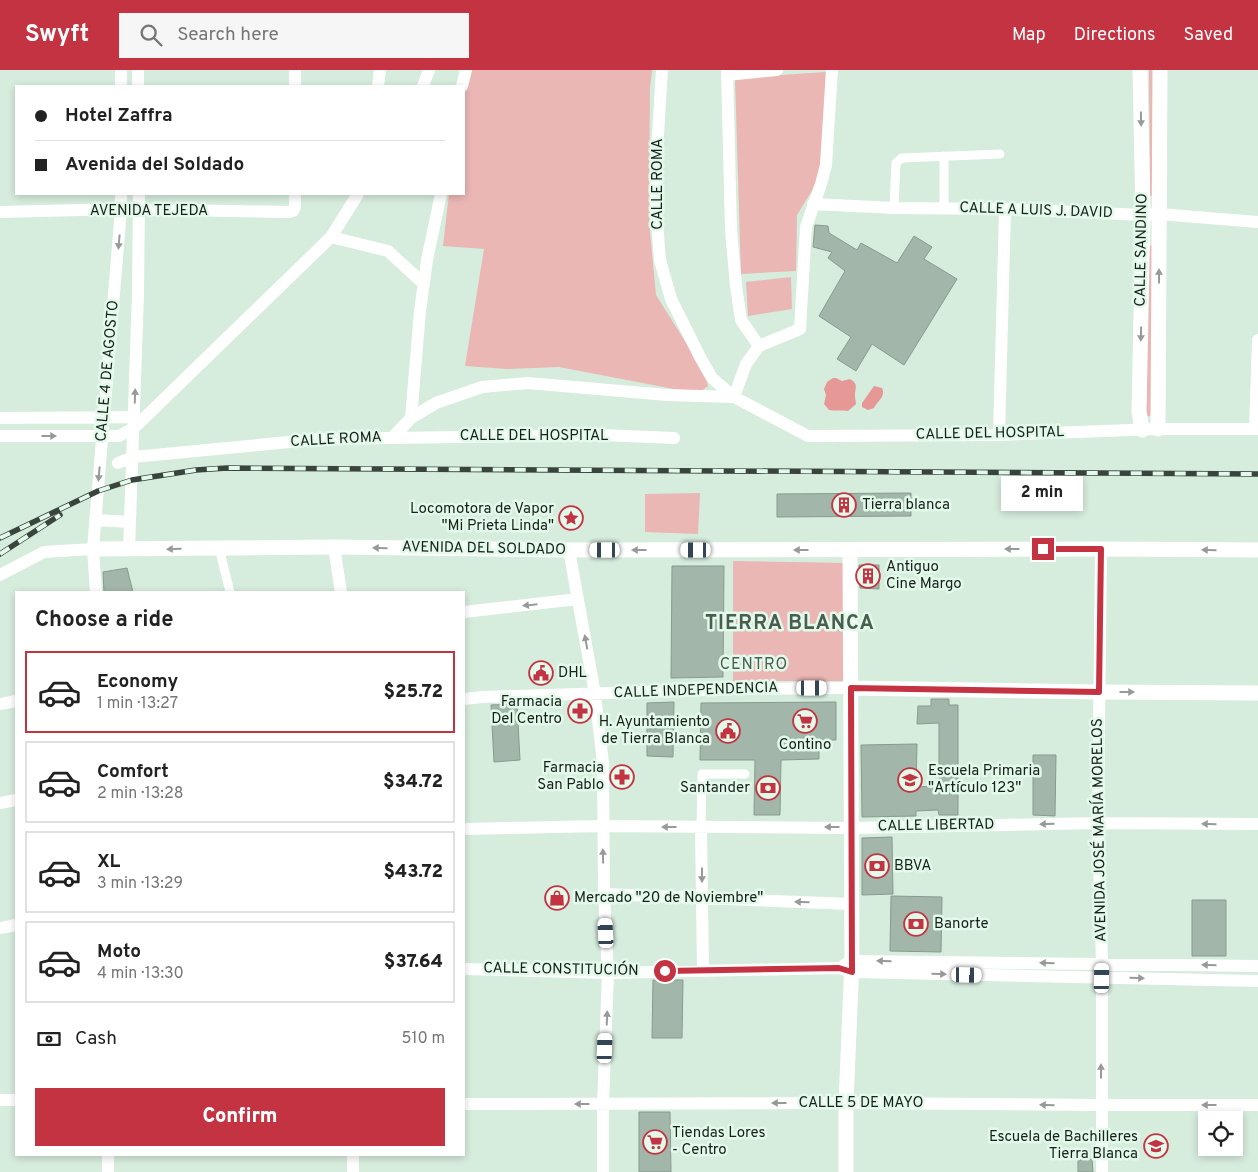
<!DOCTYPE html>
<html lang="en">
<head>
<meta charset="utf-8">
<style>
  :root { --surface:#fff; --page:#f6f6f6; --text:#222; --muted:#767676; --line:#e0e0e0; --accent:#c43342 }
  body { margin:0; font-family:Overpass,sans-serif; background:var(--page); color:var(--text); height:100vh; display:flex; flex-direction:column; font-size:19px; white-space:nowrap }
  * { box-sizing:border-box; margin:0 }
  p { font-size:16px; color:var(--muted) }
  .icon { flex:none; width:28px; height:28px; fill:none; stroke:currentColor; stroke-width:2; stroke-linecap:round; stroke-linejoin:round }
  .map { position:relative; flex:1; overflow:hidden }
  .drawer { position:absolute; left:15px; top:521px; width:450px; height:565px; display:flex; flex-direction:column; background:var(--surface); border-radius:0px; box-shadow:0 2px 8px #0003 }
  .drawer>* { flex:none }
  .banner { position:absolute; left:15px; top:15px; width:450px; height:110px; border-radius:0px; box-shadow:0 2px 8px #0003; display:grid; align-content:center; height:110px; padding:0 20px; background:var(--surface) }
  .buttons { position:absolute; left:1198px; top:1041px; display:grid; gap:10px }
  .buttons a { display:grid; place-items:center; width:45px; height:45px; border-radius:0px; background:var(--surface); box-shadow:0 2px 8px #0003; font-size:25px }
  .end { position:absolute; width:22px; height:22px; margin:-11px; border:6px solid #c43342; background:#fff; box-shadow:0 0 0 2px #fff }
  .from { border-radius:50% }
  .bubble { position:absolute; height:35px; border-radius:0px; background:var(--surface); box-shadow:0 2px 8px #0003; font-size:16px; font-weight:800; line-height:35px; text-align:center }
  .car { position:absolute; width:15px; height:30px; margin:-15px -8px; border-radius:6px; box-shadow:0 0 4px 1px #0007; background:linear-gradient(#fff 24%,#345 0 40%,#fff 0 76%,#345 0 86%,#fff 0) }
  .banner b { display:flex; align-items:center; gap:18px; height:48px; font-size:19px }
  .banner b+b { border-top:1px solid var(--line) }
  .banner i { width:12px; height:12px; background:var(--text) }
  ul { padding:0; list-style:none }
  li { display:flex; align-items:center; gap:15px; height:82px; margin:0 10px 8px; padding:0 10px; border:2px solid var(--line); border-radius:0px }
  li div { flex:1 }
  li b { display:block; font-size:19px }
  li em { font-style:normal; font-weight:800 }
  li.on { border-color:var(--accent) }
  li>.icon { width:45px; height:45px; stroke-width:1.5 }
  h2 { padding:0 20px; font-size:22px; line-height:60px }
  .pay { display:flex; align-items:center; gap:12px; height:55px; padding:0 20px; font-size:19px }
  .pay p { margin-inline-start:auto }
  .cta { display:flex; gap:10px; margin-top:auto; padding:10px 20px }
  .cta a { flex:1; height:58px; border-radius:0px; background:var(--accent); color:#fff; font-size:20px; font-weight:800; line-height:58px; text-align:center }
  header { display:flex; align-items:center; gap:30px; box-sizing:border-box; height:70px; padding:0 25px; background:var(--accent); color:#fff }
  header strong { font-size:24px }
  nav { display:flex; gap:28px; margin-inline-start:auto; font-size:18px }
  .search { width:350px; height:45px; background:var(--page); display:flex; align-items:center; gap:12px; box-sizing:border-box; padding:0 18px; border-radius:0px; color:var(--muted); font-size:19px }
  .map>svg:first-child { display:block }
  .green { fill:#eab7b5 }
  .water { fill:#e69897 }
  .building { fill:#a2b7a9; stroke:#879b8e }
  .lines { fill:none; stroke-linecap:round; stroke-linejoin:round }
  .pedestrian { stroke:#fff; stroke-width:9 }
  .minor { stroke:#fff; stroke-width:12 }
  .tertiary { stroke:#fff; stroke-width:15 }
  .rail-casing { stroke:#39443d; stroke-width:5.5 }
  .rail { stroke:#e3f9ea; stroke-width:4; stroke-dasharray:11; stroke-linecap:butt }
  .oneway { fill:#979b98 }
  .route { stroke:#c43342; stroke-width:6 }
  .labels { text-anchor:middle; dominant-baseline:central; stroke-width:5; stroke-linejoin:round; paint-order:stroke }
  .street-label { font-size:15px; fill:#18201b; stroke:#e3f9ea }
  .poi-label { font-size:15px; fill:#18201b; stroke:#e3f9ea; text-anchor:start }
  .neighbourhood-label { font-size:16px; letter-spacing:1px; fill:#4a5d50; stroke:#e3f9ea }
  .district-label { font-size:20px; font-weight:bold; letter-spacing:1px; fill:#4a5d50; stroke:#e3f9ea }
</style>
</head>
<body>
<header>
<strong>Swyft</strong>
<div class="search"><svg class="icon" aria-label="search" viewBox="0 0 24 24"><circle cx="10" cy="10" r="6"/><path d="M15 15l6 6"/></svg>Search here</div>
<nav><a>Map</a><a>Directions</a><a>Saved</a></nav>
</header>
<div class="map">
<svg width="1258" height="1102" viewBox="0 0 1258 1102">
  <rect width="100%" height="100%" fill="#d6ecdd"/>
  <!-- green -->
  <path class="green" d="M464,0H652L650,18L649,131L650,162L656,225L705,303L708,316L700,322L679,320L559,297L507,299L465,296L484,179L443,176L449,124H464Z
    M1149,0H1158L1157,126H1150Z
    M826,2L821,106L797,145L796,201L741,204L735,8Z
    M1158,175L1153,346H1146V176Z
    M791,207L792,239L748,246L746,212Z
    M700,423L698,464L645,462V424Z
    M733,491L848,493L847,611H733Z"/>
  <!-- water -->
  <path class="water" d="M833,308H836L842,311L850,309C859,314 855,318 855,326C855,329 856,332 856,334L848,341C841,340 836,341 829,340L824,334L826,325L824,319L827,312Z
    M874,316L882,318C886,327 878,330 874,338L868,340L862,337V333Z"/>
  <!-- building -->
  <path class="building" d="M815,155L828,156L829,163L857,180L861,173L897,193L914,166L932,177L924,189L957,209L904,295L872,274L856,301L837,289L851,267L819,246L845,201L828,188L832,182L813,177Z
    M911,423V446L777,447V424Z
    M859,495H879V519L860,518Z
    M672,496H724L723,607L671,608Z
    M127,498L133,522H104L103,502Z
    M931,629H949V635H958V745H939L938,740L916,741V746L862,747L861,675L917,674L916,717L939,716V653L917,654L918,636H931Z
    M674,632L673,687L647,686V633Z
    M836,632V670H819V689L781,690L780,745H754L755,690H700L701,633Z
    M517,634L520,690L494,692L491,635Z
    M1033,685H1056L1055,746L1033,745Z
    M892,767L893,824L862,825V768Z
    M891,826L942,827L941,882L890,881Z
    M1192,830H1226V886H1192Z
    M653,910H683L682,968H652Z
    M639,1042H670L671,1102H639Z
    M1092,1089L1093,1102H1078V1090Z"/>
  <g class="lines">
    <!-- pedestrian -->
    <path class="pedestrian" d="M944,86V138
      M894,138L896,93L902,88L1000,84
      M219,478L230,522
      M701,757L702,704H745"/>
    <!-- minor -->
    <path class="minor" d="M121,0V16
      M138,0V16
      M295,0V16
      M662,0L657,81L656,139L660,190L671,229L700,287L712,308L734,327L808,366L999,365L1158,359H1258
      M727,0L731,161L736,216L741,250L759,276
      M727,5L777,0
      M378,16L380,0
      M423,16L429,0
      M462,16L466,0
      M813,134L894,138L1005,139L1143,145L1159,144L1258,152
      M0,142L121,139L289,142L293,141L295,137V124
      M331,167L388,181L424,214
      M734,327L746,294L759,276L800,259L806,157L821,114L826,95L832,0
      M0,348L134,347
      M411,348L420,241L427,190L441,124
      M1255,359L1258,270
      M999,365L1005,139
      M0,366H119L134,358L331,167L358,124
      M393,367L411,348L436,333L482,317L528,313L667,325L734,327
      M118,393L133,387L320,369L602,365L674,368
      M95,450L130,452
      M334,477L341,522
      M129,479L138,224L139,124
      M1101,479L1098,753L1102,894V1102
      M569,480L595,624L603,693L604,824L608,903L603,1034V1102
      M0,505L44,482L93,479
      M96,522L93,479L121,139V124
      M464,542L578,529
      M464,629L482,627L733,619L851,618
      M0,634L16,631
      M0,733L16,730
      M701,757L703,900
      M464,759L603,756L852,758L1098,753L1258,754
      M604,824L851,834
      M0,858L16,855
      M844,895L852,891L1258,896
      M464,899L608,903L839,898L852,902L1258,911
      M0,1030H16
      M464,1034L846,1033L1101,1035H1258
      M353,1085V1102
      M108,1102V1085"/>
    <!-- tertiary -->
    <path class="tertiary" d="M1140,0L1143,145L1139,341L1142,360
      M1158,359L1160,0
      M93,479L334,477L569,480L1101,479L1258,480
      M851,618L1099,622L1258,623
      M846,1102V1033L852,891L850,480"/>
    <!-- rail casing -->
    <g class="rail-casing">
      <path id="rail" d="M0,468L98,421L132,410L196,400L227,398L1258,404
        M0,484L60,445"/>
    </g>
    <!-- rail -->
    <use href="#rail" class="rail"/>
  </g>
  <!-- one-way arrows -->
  <defs><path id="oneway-solid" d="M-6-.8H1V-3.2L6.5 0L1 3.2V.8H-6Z" transform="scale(1.25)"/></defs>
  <g class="oneway">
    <use href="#oneway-solid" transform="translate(1141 49) rotate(89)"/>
    <use href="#oneway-solid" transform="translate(119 172) rotate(95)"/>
    <use href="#oneway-solid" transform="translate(1159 206) rotate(-90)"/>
    <use href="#oneway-solid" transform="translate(1141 264) rotate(91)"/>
    <use href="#oneway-solid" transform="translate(135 326) rotate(-88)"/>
    <use href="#oneway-solid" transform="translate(49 366)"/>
    <use href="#oneway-solid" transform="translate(99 404) rotate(95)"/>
    <use href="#oneway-solid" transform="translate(380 478) rotate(-179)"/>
    <use href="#oneway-solid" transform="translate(174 479) rotate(179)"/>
    <use href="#oneway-solid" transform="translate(1012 479) rotate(180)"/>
    <use href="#oneway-solid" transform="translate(639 480) rotate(180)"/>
    <use href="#oneway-solid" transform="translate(801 480) rotate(180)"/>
    <use href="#oneway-solid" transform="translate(1209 480) rotate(-179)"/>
    <use href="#oneway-solid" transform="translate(530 535) rotate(174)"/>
    <use href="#oneway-solid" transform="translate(586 572) rotate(-100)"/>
    <use href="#oneway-solid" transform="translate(1127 622)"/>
    <use href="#oneway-solid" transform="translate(1047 754) rotate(179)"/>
    <use href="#oneway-solid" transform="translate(1209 754) rotate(-179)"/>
    <use href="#oneway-solid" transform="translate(669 757) rotate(-180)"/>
    <use href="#oneway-solid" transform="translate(832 757) rotate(-180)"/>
    <use href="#oneway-solid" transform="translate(603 786) rotate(-91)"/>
    <use href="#oneway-solid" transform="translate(702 805) rotate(90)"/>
    <use href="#oneway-solid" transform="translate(802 832) rotate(-178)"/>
    <use href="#oneway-solid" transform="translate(884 891) rotate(-179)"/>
    <use href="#oneway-solid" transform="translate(1047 893) rotate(-179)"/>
    <use href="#oneway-solid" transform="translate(1209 895) rotate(-179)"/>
    <use href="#oneway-solid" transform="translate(939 904) rotate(1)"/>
    <use href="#oneway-solid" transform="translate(1137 908) rotate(1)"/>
    <use href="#oneway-solid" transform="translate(607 948) rotate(-88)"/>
    <use href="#oneway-solid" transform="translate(1101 1001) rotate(-90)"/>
    <use href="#oneway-solid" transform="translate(779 1033) rotate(180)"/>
    <use href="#oneway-solid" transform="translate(582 1034) rotate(180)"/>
    <use href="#oneway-solid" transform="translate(1047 1035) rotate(-179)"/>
    <use href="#oneway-solid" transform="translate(1209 1035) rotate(180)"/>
  </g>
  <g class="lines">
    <!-- route -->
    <path class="route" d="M665,901L839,898L852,902L851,618L1099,622L1101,479H1043"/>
  </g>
  <!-- icons -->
  <defs>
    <g id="building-ring" transform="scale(1.25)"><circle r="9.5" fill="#e3f9ea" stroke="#c43342" stroke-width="1.5"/><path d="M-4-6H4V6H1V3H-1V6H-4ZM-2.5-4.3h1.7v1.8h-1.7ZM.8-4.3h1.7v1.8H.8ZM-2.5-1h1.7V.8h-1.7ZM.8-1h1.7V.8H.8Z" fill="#c43342"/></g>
    <g id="sight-ring" transform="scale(1.25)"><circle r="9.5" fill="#e3f9ea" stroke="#c43342" stroke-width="1.5"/><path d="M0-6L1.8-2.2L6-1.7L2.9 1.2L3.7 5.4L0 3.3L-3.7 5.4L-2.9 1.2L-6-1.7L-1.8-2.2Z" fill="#c43342"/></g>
    <g id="civic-ring" transform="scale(1.25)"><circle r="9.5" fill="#e3f9ea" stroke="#c43342" stroke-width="1.5"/><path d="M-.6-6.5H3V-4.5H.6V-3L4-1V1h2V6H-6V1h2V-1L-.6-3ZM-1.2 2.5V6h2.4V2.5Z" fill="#c43342"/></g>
    <g id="pharmacy-ring" transform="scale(1.25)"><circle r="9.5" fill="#e3f9ea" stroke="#c43342" stroke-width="1.5"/><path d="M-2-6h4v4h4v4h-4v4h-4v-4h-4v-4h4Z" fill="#c43342"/></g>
    <g id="supermarket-ring" transform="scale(1.25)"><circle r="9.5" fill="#e3f9ea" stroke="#c43342" stroke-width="1.5"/><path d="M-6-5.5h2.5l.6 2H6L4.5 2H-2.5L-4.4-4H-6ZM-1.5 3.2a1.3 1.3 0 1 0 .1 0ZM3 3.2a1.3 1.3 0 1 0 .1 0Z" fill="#c43342"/></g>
    <g id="school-ring" transform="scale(1.25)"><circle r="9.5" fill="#e3f9ea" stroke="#c43342" stroke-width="1.5"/><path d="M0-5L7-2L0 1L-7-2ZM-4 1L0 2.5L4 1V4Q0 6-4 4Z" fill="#c43342"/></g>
    <g id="bank-ring" transform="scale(1.25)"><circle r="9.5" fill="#e3f9ea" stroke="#c43342" stroke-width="1.5"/><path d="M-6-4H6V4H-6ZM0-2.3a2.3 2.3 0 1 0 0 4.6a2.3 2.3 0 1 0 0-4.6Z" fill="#c43342"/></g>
    <g id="shop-ring" transform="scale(1.25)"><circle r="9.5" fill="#e3f9ea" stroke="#c43342" stroke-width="1.5"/><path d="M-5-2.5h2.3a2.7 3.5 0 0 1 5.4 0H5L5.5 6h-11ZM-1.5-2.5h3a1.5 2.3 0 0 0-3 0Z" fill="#c43342"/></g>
  </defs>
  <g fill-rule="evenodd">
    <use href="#building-ring" x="844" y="435"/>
    <use href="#sight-ring" x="571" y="448"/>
    <use href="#building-ring" x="868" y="506"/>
    <use href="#civic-ring" x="541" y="603"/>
    <use href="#pharmacy-ring" x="580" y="641"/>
    <use href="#supermarket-ring" x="805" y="651"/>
    <use href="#civic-ring" x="728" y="661"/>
    <use href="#pharmacy-ring" x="622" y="707"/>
    <use href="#school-ring" x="910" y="710"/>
    <use href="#bank-ring" x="768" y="718"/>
    <use href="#bank-ring" x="877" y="796"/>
    <use href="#shop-ring" x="557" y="828"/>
    <use href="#bank-ring" x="916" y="854"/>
    <use href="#supermarket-ring" x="655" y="1072"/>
    <use href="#school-ring" x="1156" y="1076"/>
  </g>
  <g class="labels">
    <!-- street labels -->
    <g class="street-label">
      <text transform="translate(658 114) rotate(-90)">CALLE ROMA</text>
      <text x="149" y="141">AVENIDA TEJEDA</text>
      <text transform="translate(1036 141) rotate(2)">CALLE A LUIS J. DAVID</text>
      <text transform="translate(1142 180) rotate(-89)">CALLE SANDINO</text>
      <text transform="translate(108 301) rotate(-85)">CALLE 4 DE AGOSTO</text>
      <text transform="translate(990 364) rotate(-1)">CALLE DEL HOSPITAL</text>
      <text x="534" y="366">CALLE DEL HOSPITAL</text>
      <text transform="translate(336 370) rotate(-3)">CALLE ROMA</text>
      <text transform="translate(484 479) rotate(1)">AVENIDA DEL SOLDADO</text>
      <text transform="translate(696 621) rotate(-2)">CALLE INDEPENDENCIA</text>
      <text transform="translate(936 756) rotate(-1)">CALLE LIBERTAD</text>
      <text transform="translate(1100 760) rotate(-91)">AVENIDA JOSÉ MARÍA MORELOS</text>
      <text transform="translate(561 900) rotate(1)">CALLE CONSTITUCIÓN</text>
      <text x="861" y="1033">CALLE 5 DE MAYO</text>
    </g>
    <!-- poi labels -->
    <g class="poi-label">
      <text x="862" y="435">Tierra blanca</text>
      <text x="554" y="439" text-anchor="end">Locomotora de Vapor<tspan x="554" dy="17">"Mi Prieta Linda"</tspan></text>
      <text x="886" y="497">Antiguo<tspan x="886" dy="17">Cine Margo</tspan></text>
      <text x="558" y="603">DHL</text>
      <text x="562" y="632" text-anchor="end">Farmacia<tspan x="562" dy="17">Del Centro</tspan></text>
      <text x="710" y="652" text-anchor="end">H. Ayuntamiento<tspan x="710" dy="17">de Tierra Blanca</tspan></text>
      <text x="805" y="675" text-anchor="middle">Contino</text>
      <text x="604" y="698" text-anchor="end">Farmacia<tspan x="604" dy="17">San Pablo</tspan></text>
      <text x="928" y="701">Escuela Primaria<tspan x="928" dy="17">"Artículo 123"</tspan></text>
      <text x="750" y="718" text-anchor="end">Santander</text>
      <text x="894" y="796">BBVA</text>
      <text x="574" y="828">Mercado "20 de Noviembre"</text>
      <text x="934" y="854">Banorte</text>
      <text x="672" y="1063">Tiendas Lores<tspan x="672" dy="17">- Centro</tspan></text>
      <text x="1138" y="1067" text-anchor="end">Escuela de Bachilleres<tspan x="1138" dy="17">Tierra Blanca</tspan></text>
    </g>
    <!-- neighbourhood labels -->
    <g class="neighbourhood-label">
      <text x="754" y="595">CENTRO</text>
    </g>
    <!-- district labels -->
    <g class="district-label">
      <text x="790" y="554">TIERRA BLANCA</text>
    </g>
  </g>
</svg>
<div class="buttons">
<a><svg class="icon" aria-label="locate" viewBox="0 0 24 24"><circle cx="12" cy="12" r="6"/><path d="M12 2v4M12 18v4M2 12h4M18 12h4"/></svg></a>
</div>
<i class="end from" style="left:665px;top:901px"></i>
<i class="end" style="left:1043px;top:479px"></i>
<div class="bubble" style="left:1001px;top:406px;width:82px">2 min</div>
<i class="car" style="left:605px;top:480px;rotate:270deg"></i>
<i class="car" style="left:696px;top:480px;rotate:270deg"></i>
<i class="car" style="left:812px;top:618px;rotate:90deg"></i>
<i class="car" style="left:606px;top:863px;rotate:357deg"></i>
<i class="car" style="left:967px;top:905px;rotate:91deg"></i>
<i class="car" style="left:1102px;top:908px;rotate:1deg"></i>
<i class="car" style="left:605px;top:978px;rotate:2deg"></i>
<div class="banner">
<b><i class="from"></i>Hotel Zaffra</b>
<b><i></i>Avenida del Soldado</b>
</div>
<section class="drawer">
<h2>Choose a ride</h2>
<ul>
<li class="on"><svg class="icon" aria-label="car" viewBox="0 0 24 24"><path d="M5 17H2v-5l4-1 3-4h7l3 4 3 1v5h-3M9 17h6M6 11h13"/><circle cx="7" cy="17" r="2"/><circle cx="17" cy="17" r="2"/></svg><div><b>Economy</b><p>1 min · 13:27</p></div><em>$25.72</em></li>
<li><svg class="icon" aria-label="car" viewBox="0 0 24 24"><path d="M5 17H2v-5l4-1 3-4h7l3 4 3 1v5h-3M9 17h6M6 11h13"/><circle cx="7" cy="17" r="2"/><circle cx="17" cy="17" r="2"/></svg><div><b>Comfort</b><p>2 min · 13:28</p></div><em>$34.72</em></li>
<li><svg class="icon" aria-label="car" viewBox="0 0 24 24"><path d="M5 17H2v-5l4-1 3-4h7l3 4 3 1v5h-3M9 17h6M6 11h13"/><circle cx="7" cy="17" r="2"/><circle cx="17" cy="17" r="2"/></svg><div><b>XL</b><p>3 min · 13:29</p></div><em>$43.72</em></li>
<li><svg class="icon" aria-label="car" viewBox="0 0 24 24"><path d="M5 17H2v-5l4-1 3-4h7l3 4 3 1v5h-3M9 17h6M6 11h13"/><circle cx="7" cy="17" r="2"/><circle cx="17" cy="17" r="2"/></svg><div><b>Moto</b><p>4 min · 13:30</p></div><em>$37.64</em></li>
</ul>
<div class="pay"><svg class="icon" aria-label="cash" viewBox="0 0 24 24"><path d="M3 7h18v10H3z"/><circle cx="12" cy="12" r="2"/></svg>Cash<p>510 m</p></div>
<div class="cta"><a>Confirm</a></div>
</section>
</div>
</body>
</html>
